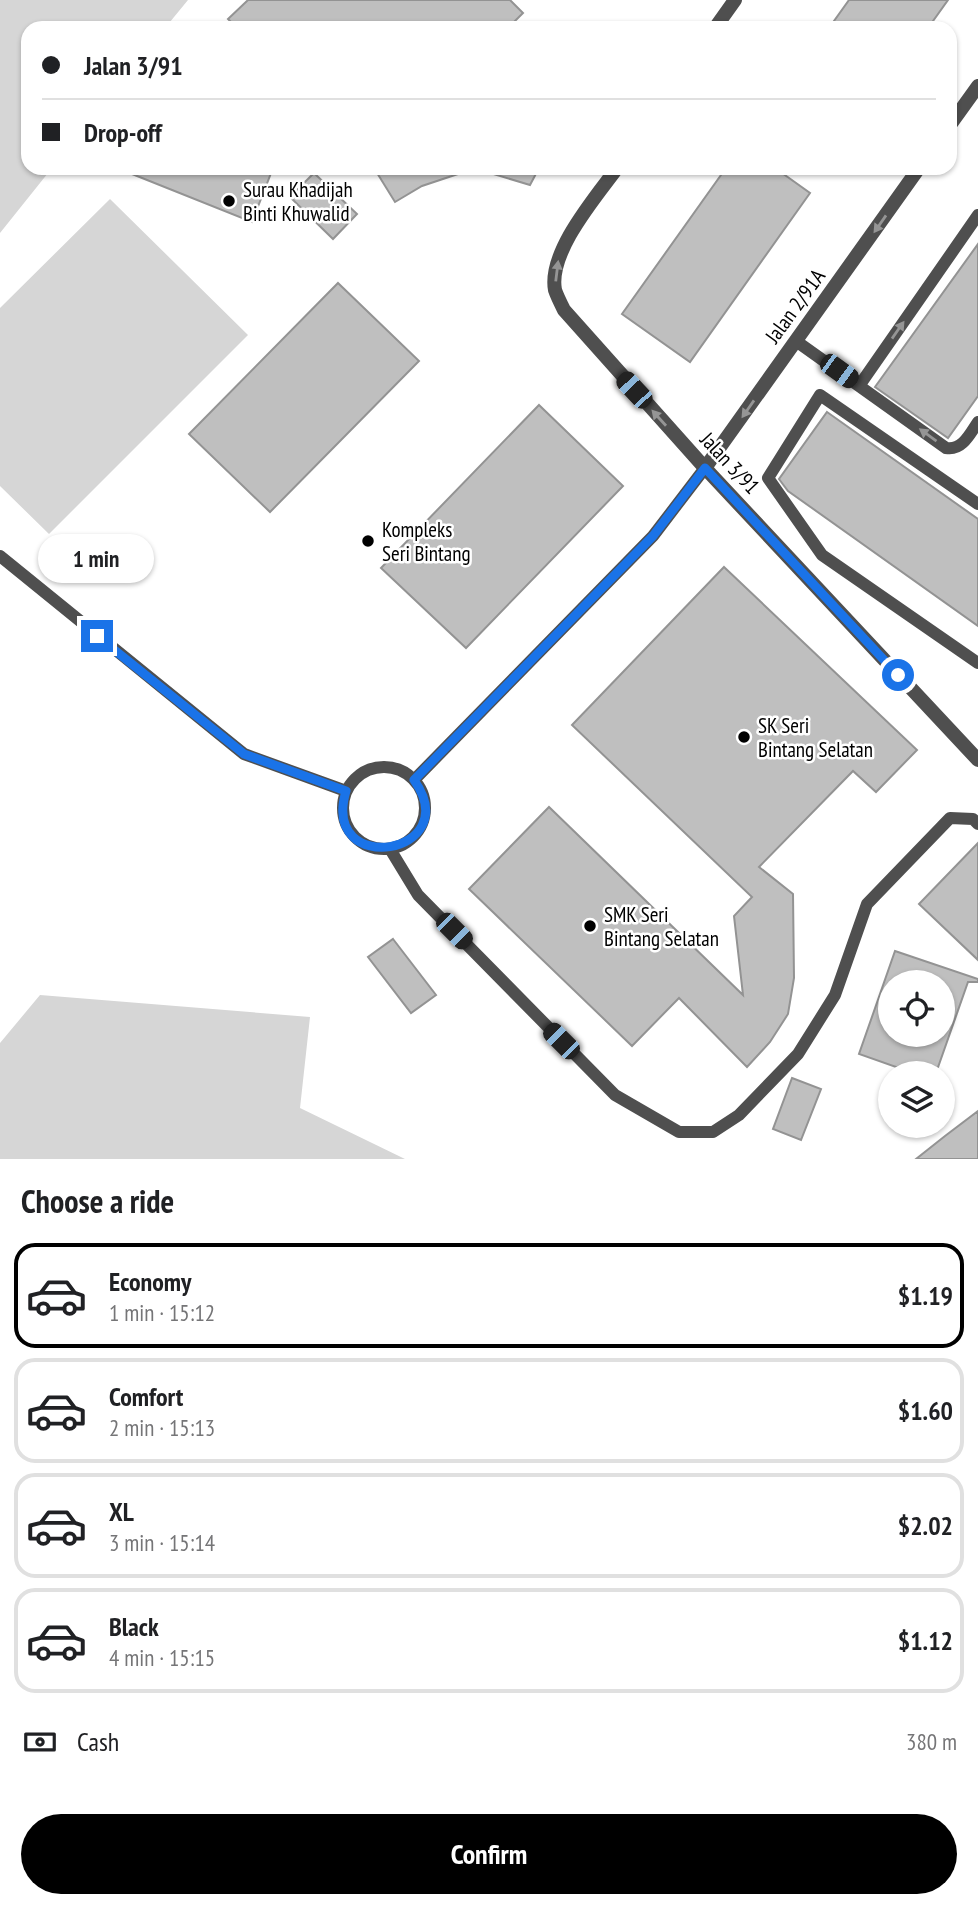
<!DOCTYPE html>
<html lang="en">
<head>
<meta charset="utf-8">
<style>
  :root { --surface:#fff; --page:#f2f2f2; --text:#202124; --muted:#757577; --line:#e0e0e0; --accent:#000 }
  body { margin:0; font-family:"PT Sans Narrow",sans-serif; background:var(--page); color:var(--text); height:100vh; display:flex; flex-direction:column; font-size:26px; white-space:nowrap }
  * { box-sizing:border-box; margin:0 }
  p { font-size:23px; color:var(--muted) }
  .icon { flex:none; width:38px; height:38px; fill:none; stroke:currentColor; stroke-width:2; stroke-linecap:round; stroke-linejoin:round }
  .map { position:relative; height:1159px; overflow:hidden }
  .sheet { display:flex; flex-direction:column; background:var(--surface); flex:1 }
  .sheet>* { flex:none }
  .top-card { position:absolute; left:21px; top:21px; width:936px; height:154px; border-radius:21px; box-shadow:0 2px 5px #0004; display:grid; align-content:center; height:154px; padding:0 21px; background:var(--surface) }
  .fabs { position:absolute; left:878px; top:970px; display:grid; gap:14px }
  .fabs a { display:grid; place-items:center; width:77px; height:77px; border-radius:50%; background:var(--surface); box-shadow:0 2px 5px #0004; font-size:35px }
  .end { position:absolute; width:32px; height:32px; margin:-16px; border:9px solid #1a73e8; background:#fff; box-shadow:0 0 0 4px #fff }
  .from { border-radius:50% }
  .bubble { position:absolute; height:49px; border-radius:24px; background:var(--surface); box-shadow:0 2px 5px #0004; font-size:23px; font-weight:600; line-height:49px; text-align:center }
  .car { position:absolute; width:21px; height:42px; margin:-21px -10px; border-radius:9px; box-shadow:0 0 5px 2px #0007; background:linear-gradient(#222 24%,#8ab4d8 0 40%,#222 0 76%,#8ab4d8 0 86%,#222 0) }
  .top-card b { display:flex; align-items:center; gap:24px; height:66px; font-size:26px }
  .top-card b+b { border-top:2px solid var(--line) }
  .top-card i { width:18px; height:18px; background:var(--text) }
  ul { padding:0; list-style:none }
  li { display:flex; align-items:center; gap:21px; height:105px; margin:0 14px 10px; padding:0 7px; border:4px solid var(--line); border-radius:21px }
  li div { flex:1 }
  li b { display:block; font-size:26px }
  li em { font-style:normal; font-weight:600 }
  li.on { border-color:var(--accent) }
  li>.icon { width:63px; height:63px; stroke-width:1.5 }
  h2 { padding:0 21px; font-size:32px; line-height:84px }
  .pay { display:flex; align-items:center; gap:18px; height:77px; padding:0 21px; font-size:26px }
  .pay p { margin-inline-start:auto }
  .cta { display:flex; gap:14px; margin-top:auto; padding:14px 21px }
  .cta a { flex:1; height:80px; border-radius:42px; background:var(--accent); color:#fff; font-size:28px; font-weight:600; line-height:80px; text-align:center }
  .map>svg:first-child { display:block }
  .green { fill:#d6d6d6 }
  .building { fill:#bfbfbf; stroke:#939393; stroke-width:2; fill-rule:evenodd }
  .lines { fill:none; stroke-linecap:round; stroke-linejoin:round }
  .service { stroke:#4f4f4f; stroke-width:12 }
  .minor { stroke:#4f4f4f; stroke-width:14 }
  .oneway { fill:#959595 }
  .route { stroke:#1a73e8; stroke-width:9 }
  .poi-dot { fill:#000; stroke:#fff; stroke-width:2.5 }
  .labels { text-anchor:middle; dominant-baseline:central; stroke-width:5; stroke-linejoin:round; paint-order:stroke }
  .poi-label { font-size:21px; fill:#000; stroke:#fff; text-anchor:start }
  .street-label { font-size:21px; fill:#000; stroke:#fff }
</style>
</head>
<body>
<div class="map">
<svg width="978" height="1159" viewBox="0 0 978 1159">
  <rect width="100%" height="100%" fill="#fff"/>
  <!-- green -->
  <path class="green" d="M0,0H188L165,28H28V168H52L0,233Z
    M110,199L248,335L49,534L0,486V308Z
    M40,995L310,1017L300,1108L405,1159H0V1043Z"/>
  <!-- building -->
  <path class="building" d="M248,0H510L523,13L508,28H237L228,19Z
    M849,0H948L928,28H829Z
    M117,168H273L252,222Z
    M374,168H467V171L422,186L395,202Z
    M488,168H539L530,185L487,172Z
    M726,168H775L810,193L690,362L622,314Z
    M314,173L357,214L333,239L290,197Z
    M978,244V396L948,438L875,387Z
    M338,283L419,361L270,512L189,434Z
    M539,405L623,486L466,648L381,568Z
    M827,412L978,519V626L788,491L779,479Z
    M724,567L917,750L876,792L853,771L759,867L793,894L794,978L788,1014L770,1042L747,1067L679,998L632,1046L469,889L549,807L743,995L734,916L752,897L572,725Z
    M978,843V960L919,904Z
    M393,939L436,995L411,1013L368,957Z
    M895,951L978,979V982H968L936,1073H913L859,1054ZM891,982H943V1034H891Z
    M792,1078L821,1089L801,1140L773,1129Z
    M978,1111V1159H916L945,1136Z"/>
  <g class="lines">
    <!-- service -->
    <path class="service" d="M796,341L946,448C962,451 970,434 978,422
      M859,386L978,215
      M978,504L820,395L768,478L822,555L978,663
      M0,556L244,754L346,791
      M343 808a41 41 0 1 1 82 0a41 41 0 1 1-82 0Z
      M414,780L653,536L705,468
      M390,849L418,895L615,1095L679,1132H713L739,1115L798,1054L835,995L867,904L950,818L973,819L978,824"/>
    <!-- minor -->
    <path class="minor" d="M715,28L735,0
      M950,125L978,86
      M617,168C595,198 548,252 555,290C557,296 561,304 564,310L705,468L978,760
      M705,468L919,168"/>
  </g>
  <!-- one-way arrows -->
  <defs><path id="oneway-solid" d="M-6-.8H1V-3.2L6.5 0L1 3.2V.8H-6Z" transform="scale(1.75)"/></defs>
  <g class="oneway">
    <use href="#oneway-solid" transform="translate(880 224) rotate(125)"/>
    <use href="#oneway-solid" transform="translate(557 271) rotate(-83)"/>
    <use href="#oneway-solid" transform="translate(898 330) rotate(-55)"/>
    <use href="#oneway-solid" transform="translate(748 409) rotate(125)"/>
    <use href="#oneway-solid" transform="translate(659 418) rotate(-132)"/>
    <use href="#oneway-solid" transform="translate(928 435) rotate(-144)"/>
  </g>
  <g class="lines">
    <!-- route -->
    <path class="route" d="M97,636L244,754L346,791C320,879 467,855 414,780L653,536L705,468L898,675"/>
  </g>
  <!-- markers -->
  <g class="poi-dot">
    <circle cx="229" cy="201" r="7"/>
    <circle cx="368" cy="541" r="7"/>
    <circle cx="744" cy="737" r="7"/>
    <circle cx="590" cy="926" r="7"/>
  </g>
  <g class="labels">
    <!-- poi labels -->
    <g class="poi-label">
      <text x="243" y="189">Surau Khadijah<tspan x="243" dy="24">Binti Khuwalid</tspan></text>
      <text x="382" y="529">Kompleks<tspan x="382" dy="24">Seri Bintang</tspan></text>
      <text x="758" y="725">SK Seri<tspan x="758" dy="24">Bintang Selatan</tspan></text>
      <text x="604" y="914">SMK Seri<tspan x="604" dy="24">Bintang Selatan</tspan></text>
    </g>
    <!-- street labels -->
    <g class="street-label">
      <text transform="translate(795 306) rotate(-54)">Jalan 2/91A</text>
      <text transform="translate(730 463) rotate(47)">Jalan 3/91</text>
    </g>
  </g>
</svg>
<div class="fabs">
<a><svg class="icon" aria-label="locate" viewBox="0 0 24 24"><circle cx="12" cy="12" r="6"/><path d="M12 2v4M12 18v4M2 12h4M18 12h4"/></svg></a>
<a><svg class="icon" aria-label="layers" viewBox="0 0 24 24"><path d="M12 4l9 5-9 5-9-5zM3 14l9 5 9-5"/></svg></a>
</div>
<i class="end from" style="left:898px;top:675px"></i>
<i class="end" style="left:97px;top:636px"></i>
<div class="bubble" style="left:38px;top:534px;width:116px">1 min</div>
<i class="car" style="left:839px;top:371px;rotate:126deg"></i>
<i class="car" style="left:634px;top:390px;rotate:317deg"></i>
<i class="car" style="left:454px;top:931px;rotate:135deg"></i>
<i class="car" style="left:561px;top:1041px;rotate:315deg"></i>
<div class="top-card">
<b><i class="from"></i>Jalan 3/91</b>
<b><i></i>Drop-off</b>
</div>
</div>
<section class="sheet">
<h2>Choose a ride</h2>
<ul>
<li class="on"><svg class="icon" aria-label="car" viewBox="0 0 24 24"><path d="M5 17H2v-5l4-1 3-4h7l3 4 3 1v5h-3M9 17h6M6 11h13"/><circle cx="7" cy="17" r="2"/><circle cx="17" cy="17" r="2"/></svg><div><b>Economy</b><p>1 min · 15:12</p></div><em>$1.19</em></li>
<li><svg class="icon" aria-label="car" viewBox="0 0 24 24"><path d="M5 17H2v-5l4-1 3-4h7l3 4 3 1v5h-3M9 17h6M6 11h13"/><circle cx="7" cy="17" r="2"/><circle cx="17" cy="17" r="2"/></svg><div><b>Comfort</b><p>2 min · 15:13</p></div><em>$1.60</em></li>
<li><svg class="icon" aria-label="car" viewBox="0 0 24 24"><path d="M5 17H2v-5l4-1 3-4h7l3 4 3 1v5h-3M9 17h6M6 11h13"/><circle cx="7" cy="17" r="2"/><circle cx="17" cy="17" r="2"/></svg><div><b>XL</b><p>3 min · 15:14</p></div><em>$2.02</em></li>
<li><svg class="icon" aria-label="car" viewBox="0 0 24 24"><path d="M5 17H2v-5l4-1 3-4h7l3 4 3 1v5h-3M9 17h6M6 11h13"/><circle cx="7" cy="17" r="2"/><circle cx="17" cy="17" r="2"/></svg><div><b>Black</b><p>4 min · 15:15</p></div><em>$1.12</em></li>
</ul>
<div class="pay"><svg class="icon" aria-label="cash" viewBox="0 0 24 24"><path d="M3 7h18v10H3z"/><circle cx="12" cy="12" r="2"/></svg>Cash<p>380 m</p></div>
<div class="cta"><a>Confirm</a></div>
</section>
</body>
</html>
